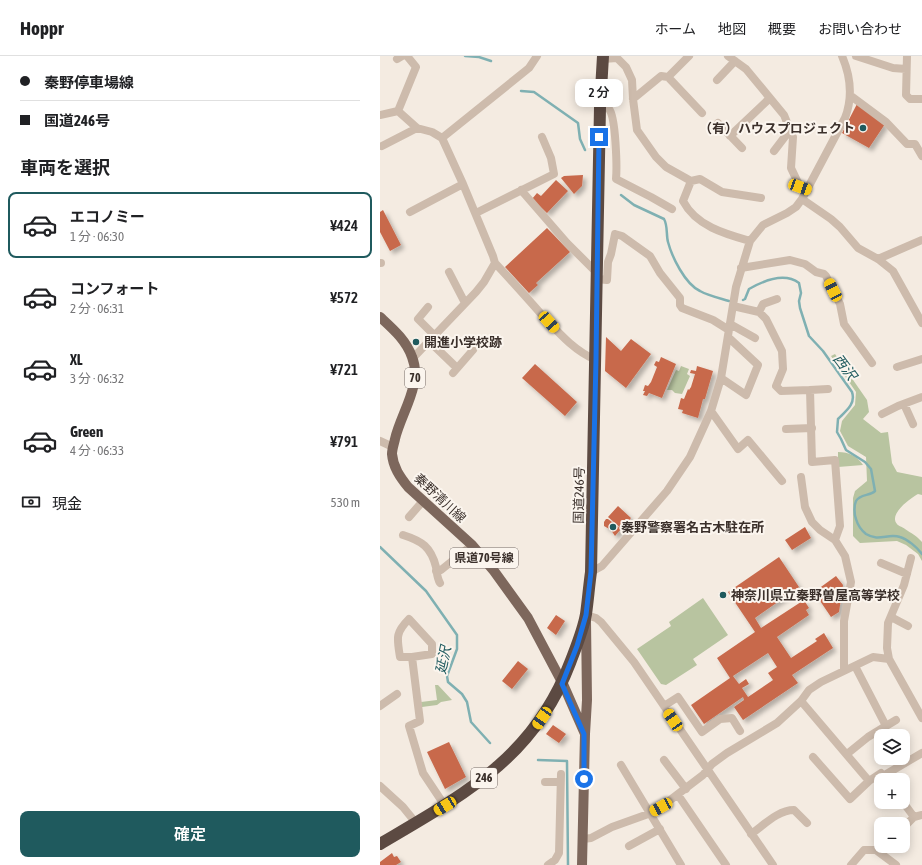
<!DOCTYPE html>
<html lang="ja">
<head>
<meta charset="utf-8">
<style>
  :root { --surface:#fff; --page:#f2f2f2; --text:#202124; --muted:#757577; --line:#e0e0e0; --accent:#1f5a5e }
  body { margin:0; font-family:"Asap Condensed","Noto Sans JP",sans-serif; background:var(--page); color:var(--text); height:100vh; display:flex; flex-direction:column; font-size:15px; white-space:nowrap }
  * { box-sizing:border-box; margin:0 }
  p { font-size:13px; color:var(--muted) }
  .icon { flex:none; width:22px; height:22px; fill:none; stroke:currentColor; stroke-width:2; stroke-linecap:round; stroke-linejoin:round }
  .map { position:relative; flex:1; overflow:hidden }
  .panel { display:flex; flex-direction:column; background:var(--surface); width:380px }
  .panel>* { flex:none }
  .top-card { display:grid; align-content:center; height:88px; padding:0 20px; background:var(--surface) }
  .tools { position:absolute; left:494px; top:673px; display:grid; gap:8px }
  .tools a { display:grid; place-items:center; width:36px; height:36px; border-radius:8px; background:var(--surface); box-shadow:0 2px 10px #0003; font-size:20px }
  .end { position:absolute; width:18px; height:18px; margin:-9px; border:5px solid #1a73e8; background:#fff; box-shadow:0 0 0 2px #fff }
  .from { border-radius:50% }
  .bubble { position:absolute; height:28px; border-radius:8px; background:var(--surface); box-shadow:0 2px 10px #0003; font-size:13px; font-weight:600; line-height:28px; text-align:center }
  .car { position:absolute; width:12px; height:24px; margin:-12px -6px; border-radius:5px; box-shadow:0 0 3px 1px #0007; background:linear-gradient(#f5c518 24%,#345 0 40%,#f5c518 0 76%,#345 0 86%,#f5c518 0) }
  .top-card b { display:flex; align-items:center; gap:14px; height:38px; font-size:15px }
  .top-card b+b { border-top:1px solid var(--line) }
  .top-card i { width:10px; height:10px; background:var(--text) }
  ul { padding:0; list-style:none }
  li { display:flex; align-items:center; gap:12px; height:66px; margin:0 8px 6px; padding:0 12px; border:2px solid transparent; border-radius:8px }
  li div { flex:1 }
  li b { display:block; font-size:15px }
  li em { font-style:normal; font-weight:600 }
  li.active { border-color:var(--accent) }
  li>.icon { width:36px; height:36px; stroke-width:1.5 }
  h2 { padding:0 20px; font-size:18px; line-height:48px }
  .pay { display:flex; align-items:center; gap:10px; height:44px; padding:0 20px; font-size:15px }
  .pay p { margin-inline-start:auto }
  .cta { display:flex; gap:8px; margin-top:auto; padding:8px 20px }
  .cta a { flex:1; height:46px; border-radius:8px; background:var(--accent); color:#fff; font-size:16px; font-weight:600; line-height:46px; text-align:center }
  header { display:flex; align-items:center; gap:24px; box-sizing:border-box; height:56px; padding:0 20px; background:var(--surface); border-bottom:1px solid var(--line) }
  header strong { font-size:19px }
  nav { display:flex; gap:22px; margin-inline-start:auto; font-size:14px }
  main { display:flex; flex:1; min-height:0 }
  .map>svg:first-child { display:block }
  .green { fill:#b8c4a0 }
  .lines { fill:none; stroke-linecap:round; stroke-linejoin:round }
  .stream { stroke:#7fb0b2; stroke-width:2.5 }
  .building { fill:#c8694b; fill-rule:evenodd; filter:url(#shadow) }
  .minor { stroke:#cdbbac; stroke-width:8 }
  .major { stroke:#7d675c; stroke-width:10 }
  .highway { stroke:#5c4a42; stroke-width:12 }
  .route { stroke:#1a73e8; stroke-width:5 }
  .poi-dot { fill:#1f5a5e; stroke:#fbf5ee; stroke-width:1.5 }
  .labels { text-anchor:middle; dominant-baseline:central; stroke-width:4; stroke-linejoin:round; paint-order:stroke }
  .shield { fill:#fbf5ee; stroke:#756b66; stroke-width:1 }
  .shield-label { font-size:12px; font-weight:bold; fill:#3b302b }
  .poi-label { font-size:13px; font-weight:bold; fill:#3b302b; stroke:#fbf5ee; text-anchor:start }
  .street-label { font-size:13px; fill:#3b302b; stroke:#fbf5ee }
  .water-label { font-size:14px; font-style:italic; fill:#1f5a5e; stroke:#fbf5ee }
</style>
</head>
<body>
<header>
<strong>Hoppr</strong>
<nav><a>ホーム</a><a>地図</a><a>概要</a><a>お問い合わせ</a></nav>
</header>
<main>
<section class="panel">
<div class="top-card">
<b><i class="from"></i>秦野停車場線</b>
<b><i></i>国道246号</b>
</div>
<h2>車両を選択</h2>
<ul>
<li class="active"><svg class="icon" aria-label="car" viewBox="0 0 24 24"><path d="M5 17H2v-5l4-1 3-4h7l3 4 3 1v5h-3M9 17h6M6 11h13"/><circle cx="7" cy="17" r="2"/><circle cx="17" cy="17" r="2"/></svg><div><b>エコノミー</b><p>1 分 · 06:30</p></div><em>¥424</em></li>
<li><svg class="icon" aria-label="car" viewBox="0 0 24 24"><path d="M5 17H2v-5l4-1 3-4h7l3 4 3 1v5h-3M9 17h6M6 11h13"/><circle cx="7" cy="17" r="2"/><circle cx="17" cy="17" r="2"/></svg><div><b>コンフォート</b><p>2 分 · 06:31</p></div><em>¥572</em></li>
<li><svg class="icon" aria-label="car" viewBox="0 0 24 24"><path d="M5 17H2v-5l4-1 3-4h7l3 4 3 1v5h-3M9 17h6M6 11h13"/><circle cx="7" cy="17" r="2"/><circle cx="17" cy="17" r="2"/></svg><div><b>XL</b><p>3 分 · 06:32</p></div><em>¥721</em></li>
<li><svg class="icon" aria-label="car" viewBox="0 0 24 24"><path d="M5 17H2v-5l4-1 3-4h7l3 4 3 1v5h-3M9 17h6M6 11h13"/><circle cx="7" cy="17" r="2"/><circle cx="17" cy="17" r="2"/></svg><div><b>Green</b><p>4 分 · 06:33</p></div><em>¥791</em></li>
</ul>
<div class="pay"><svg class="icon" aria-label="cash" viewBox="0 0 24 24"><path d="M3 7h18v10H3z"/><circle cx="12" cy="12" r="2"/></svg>現金<p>530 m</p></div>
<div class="cta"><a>確定</a></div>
</section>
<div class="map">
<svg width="542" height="809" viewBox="0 0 542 809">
  <defs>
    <filter id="shadow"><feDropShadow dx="3.5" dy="3.5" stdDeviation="2" flood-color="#0004"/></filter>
  </defs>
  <rect width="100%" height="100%" fill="#f4ebe1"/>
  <!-- green -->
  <path class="green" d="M455,298L487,344L489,356L483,363L501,377L508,376L512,407L517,416L542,421V439L538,438C531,442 508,458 517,468C518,470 523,471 525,473C531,477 537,480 542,486V505L538,498L526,489L517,485L480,487L473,480V442L475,435L487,425L486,401L468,390L460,375L462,365L475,349L476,336L451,300Z
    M301,310L309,313L307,318L310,320L302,338L295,337L292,334H287L296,314L299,315Z
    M458,396C469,396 477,400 483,409L458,411Z
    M323,542L348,579L313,603L317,609L286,629L281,628L257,593L291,570L289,566Z
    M55,629H58L72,644L61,646L57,649L42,651L41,646L57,644Z"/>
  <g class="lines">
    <!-- stream -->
    <path class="stream" d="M85,0L99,1L111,5
      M141,35L154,36L198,67L200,83L205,94
      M241,139L254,149L284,163C288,170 286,179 288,186C292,201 305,228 320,235C329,240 339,242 349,245
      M363,244L365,243L369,233C383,225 404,216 419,227L421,237L419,245L420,252L429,280L443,295L472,336C476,348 466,355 458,363L457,376L461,383L466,394L485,406L491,413L495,435C490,440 480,438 476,445C474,449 474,458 476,463C478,470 481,474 486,478C499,486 508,477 520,481C527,483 537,491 542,498
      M0,491L46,535L77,579V593L67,620L68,626L82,638L87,646L91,666L110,687
      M158,704L187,705L188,809"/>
  </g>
  <!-- building -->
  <path class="building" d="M477,48L505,68L489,92L462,77Z
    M203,119L202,130L194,138L181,122L184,120Z
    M176,124L188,135L167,157L152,143L157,137L161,140Z
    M3,154L21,189L10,195L0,176V156Z
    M167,172L190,196L156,227L158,229L149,237L125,211Z
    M226,281L241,295L251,283L271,298L246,332L225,315Z
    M281,301L296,308L282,342L269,337L267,340L263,339L265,335H263L265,329L268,330L271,326L277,311L274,309L276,305L279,306Z
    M155,308L197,346L185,360L142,322Z
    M317,310L333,315L325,343H323L318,362L302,357L303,354L298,353L301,342L304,343L308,333L309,334L311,331L315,318L310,317L311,314L316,315Z
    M238,450L251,462L242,473L228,461Z
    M226,463H228L241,473L235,480L231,474L224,470V466Z
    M425,471L431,482L412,494L405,484Z
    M399,501L419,531L375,562L381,572L424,544L429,552L426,554L429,559L397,581L411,602L437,585L435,583L444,577L453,592L412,619L418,627L363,664L354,651L364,644L363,641L324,668L311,649L350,622L337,602L375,576L348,536ZM388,597L397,611L388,617L393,624L368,641L362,632L369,628L366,623L359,628L353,620Z
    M456,520L463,529L459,556L451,561L434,536Z
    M176,559L185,565L176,579L167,572Z
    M138,605L148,613L132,633L122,625Z
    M173,669L186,678L179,687L166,678Z
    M69,686L86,721L65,733L47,696Z
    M12,797L14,801L17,800L21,806L16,809H0V806Z"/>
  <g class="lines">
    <!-- minor -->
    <path class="minor" d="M348,0L366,13L404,59L413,81L411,112L420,131L428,134
      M476,0L513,12L526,13
      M527,0L526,39L530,43H542
      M17,3L22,0
      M223,3L237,2L246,11L252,24L253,43L257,74L276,101L286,111L311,125L320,123L342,136L381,142
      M288,21L322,57
      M337,24L355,5
      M471,40L506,66L527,88H535L542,100
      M253,43L281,20L288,21L309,0
      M220,51C223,51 227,51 229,53C236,61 237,112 236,123L271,141L292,153
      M18,55L36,11L27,0
      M0,59L18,55L37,72L52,76L62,82L83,128L113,200L115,207C131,224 147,242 162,259C178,276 194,295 216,304
      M338,67L362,92
      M350,80L390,42
      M62,82L149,12L157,0
      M2,90L37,72
      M394,95L410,74
      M311,125L303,145C316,170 345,178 370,185
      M141,134L187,187L216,216
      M422,143L451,163L460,171L478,192L498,203L513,215L542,267
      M30,156L83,128
      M96,157L174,118L171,102L162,81
      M498,203L542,184
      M0,207H1
      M361,212L410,204L425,208L436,216L444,218L446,220L460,248L464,268L492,307
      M69,216L85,247
      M216,223L227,224L228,206L231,198L235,178L242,180L270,200L280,217L300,242V249L302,252L333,264L349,274
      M353,250L379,256L386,263L402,295L403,313L396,330L401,335L430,334L432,406L455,404L460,470L455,484
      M48,251L38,263L54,279
      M379,256L383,248L397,243
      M350,268L375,282
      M49,285L77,312
      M33,302L96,236L104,226L115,207
      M517,311L542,303
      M73,317L93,294
      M341,322L366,339L378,309L348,281
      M430,334L448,333
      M524,348L533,368
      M331,355L358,393L368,384L402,425
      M502,358L518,350L542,341
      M406,373L432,372
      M0,385L13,391
      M421,421L425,451L432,466L440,474L455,484L465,500L471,526L464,565V614
      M29,461L43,445
      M23,479C42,485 51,491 56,511C57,517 57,522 60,527
      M501,507L527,518
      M56,515L61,514L92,489
      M211,516L222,510L287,435L310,401L331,355L341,322L356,231L370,185L383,169L407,157L416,151L422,143L465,62C473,41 471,21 462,0
      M206,559L216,562L221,566L254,606L393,809
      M511,561L528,570
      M32,601L52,598V588L29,563C15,577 17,582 20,601H32L40,665L29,670L43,717L65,750
      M509,603L507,592L508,567L524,529L531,502
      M421,645L489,725
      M0,650L17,638
      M284,650L298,641L322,676L340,663L352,662L360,675
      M506,670L516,664
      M467,698L488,681L506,670L475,610
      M433,701L470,743L489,725L501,717L506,724
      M284,704L306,733
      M241,709L301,809
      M503,720L542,697
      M165,726H180
      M0,730L23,751L36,767
      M298,739L346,809
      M523,746L534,761
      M523,772L534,761L542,759
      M371,778C384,769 398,754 414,754L427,767
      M203,783L211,782L232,771L271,757L281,751L323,719L332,708L347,697L397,667L421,645L429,634L441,626L493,601L509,603L542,662
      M249,790L280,773
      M496,794L516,809
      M168,809L175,804L179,797L181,718
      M471,809L484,794H496L501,790"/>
    <!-- major -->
    <path class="major" d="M0,261C13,273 26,284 32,301C43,328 21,357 15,383C14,388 12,393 12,398C13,411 20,421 28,431L92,489L114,515L148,562L183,628L205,678L202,809
      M205,678L207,644L206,565"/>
    <!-- highway -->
    <path class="highway" d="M0,788C83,739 154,702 190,607C196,591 203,575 206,558C208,544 209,530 211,516L220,51L223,0"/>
  </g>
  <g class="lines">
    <!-- route -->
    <path class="route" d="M204,723V678L182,628L197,590L206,559L211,516L216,304L219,81"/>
  </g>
  <!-- markers -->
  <g class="poi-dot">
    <circle cx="483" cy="72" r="4"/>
    <circle cx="36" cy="286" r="4"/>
    <circle cx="233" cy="471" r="4"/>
    <circle cx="343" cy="539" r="4"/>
  </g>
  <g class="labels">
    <!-- shield labels -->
    <g class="shield">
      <rect x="25" y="312" width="20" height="20" rx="3"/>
      <rect x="70" y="492" width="68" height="20" rx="3"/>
      <rect x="91" y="712" width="26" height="20" rx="3"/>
    </g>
    <g class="shield-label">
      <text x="35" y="322">70</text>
      <text x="104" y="502">県道70号線</text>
      <text x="104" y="722">246</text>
    </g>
    <!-- poi labels -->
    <g class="poi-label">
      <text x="475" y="72" text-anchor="end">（有）ハウスプロジェクト</text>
      <text x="44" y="286">開進小学校跡</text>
      <text x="241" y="471">秦野警察署名古木駐在所</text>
      <text x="351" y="539">神奈川県立秦野曽屋高等学校</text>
    </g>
    <!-- street labels -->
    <g class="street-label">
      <text transform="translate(199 439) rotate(-89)">国道246号</text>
      <text transform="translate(60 442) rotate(43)">秦野清川線</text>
    </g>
    <!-- water labels -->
    <g class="water-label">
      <text transform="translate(465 311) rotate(53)">西沢</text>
      <text transform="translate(63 604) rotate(-78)">延沢</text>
    </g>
  </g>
</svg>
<div class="tools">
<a><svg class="icon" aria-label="layers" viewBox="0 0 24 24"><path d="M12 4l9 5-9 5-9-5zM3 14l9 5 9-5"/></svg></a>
<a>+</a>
<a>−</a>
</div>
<i class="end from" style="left:204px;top:723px"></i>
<i class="end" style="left:219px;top:81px"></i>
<div class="bubble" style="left:195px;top:23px;width:48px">2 分</div>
<i class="car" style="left:420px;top:131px;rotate:110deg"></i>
<i class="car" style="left:453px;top:234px;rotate:333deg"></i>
<i class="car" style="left:169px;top:266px;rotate:138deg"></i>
<i class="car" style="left:162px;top:662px;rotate:214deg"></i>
<i class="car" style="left:293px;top:664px;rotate:326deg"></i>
<i class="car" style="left:65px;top:750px;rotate:239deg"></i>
<i class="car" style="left:281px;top:751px;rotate:241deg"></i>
</div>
</main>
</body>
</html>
